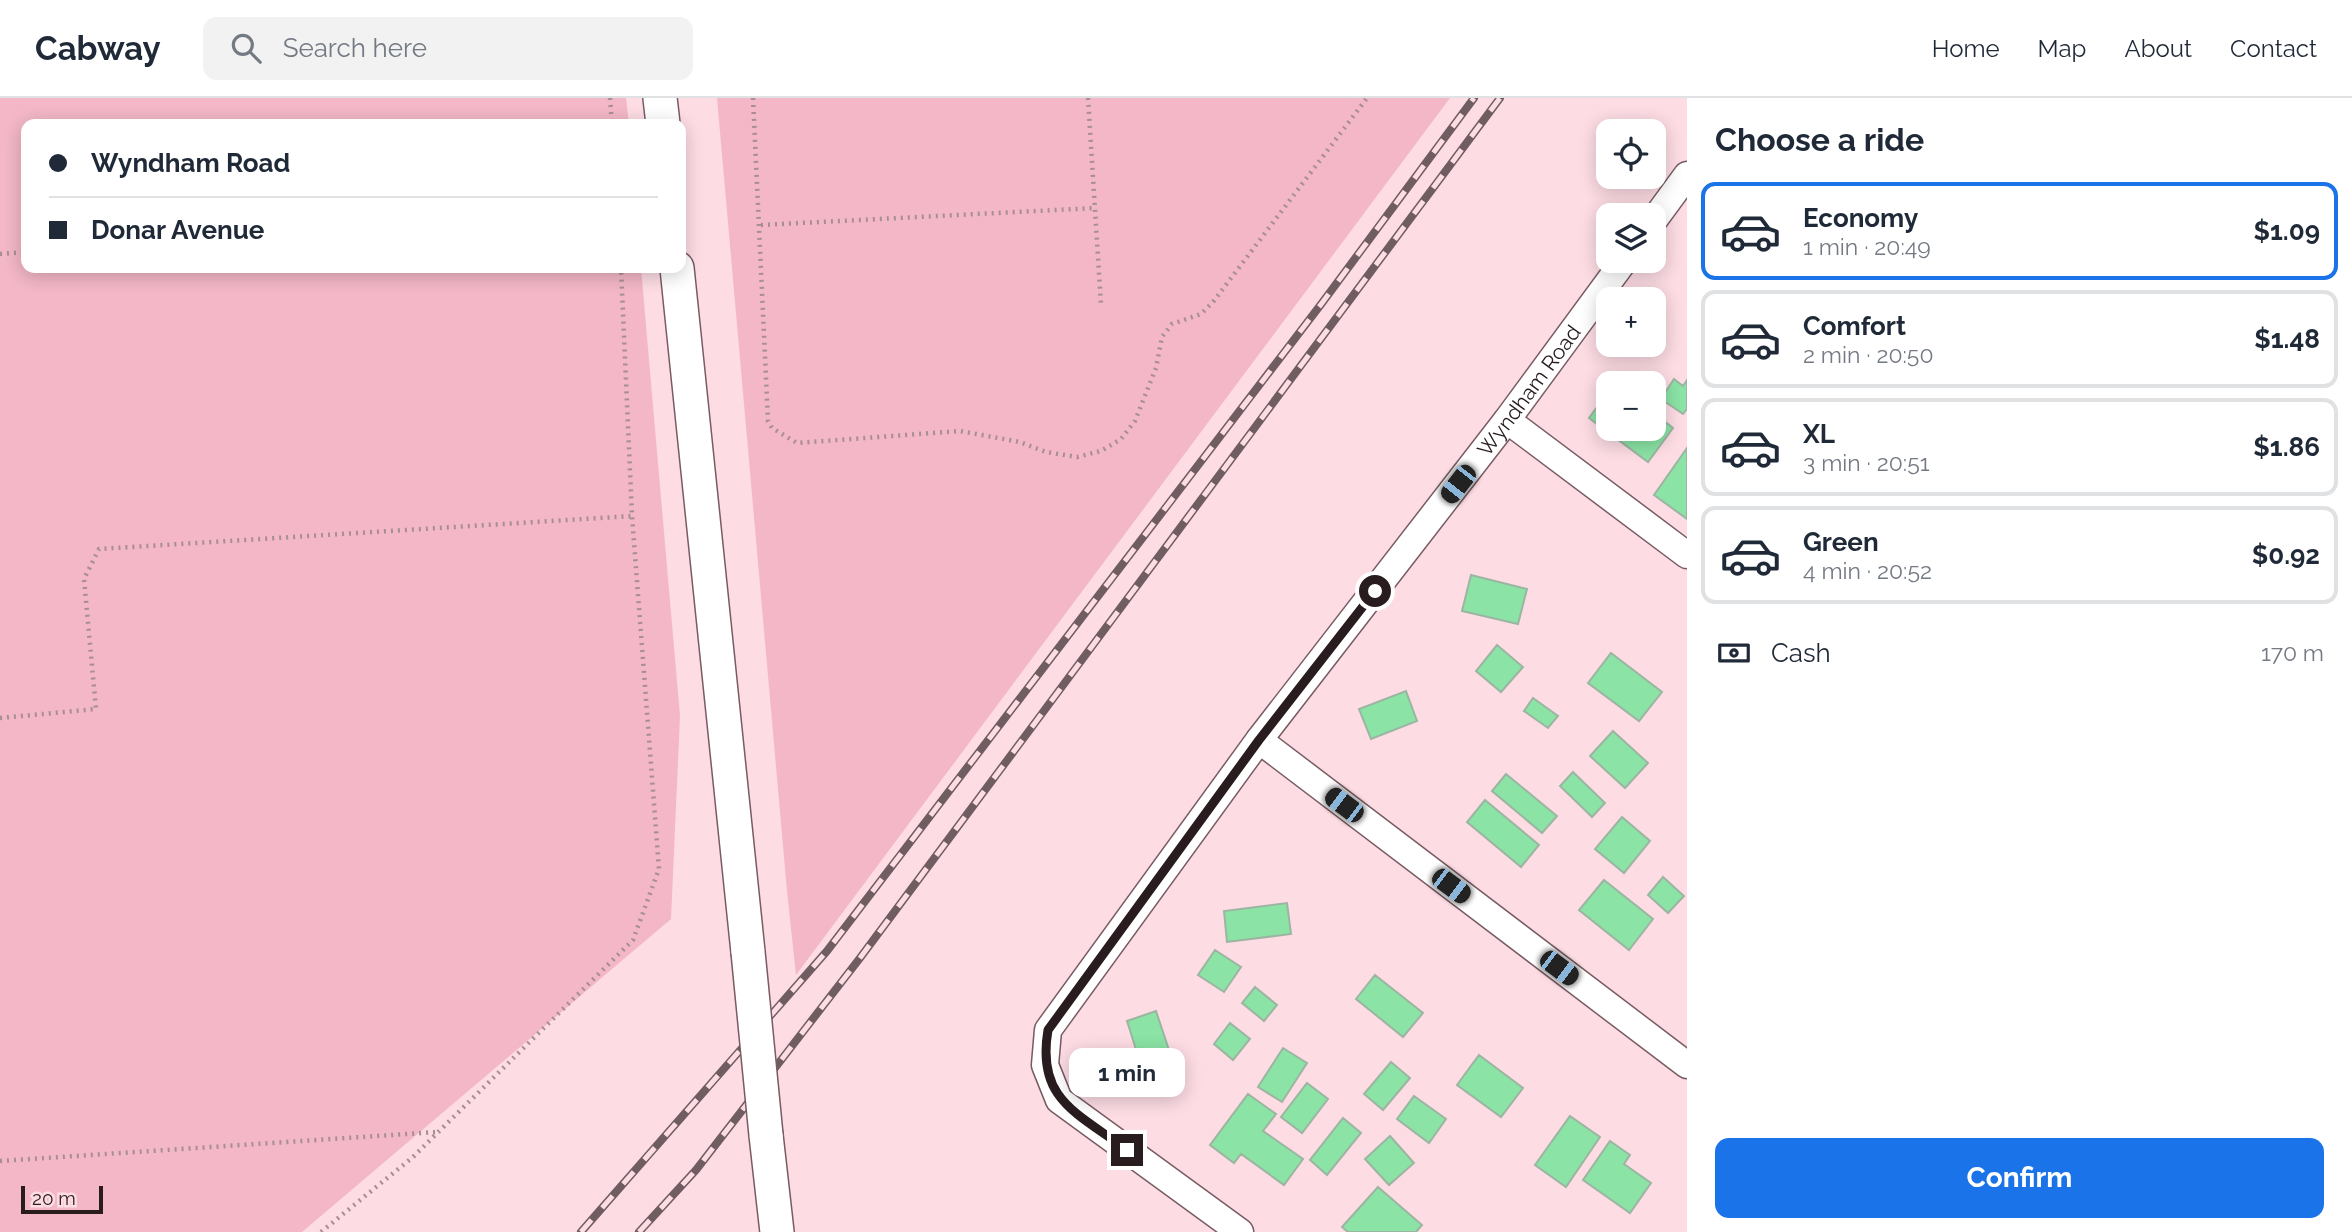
<!DOCTYPE html>
<html lang="en">
<head>
<meta charset="utf-8">
<style>
  :root { --surface:#fff; --page:#f2f2f3; --text:#1f2937; --muted:#747a83; --line:#e0e1e3; --accent:#1a73e8 }
  body { margin:0; font-family:Raleway,sans-serif; background:var(--page); color:var(--text); height:100vh; display:flex; flex-direction:column; font-size:26px; white-space:nowrap }
  * { box-sizing:border-box; margin:0 }
  p { font-size:23px; color:var(--muted) }
  .icon { flex:none; width:38px; height:38px; fill:none; stroke:currentColor; stroke-width:2; stroke-linecap:round; stroke-linejoin:round }
  .map { position:relative; flex:1; overflow:hidden }
  .side { display:flex; flex-direction:column; background:var(--surface); width:665px }
  .side>* { flex:none }
  .guide { position:absolute; left:21px; top:21px; width:665px; height:154px; border-radius:14px; box-shadow:0 4px 18px #0003; display:grid; align-content:center; height:154px; padding:0 28px; background:var(--surface) }
  .buttons { position:absolute; left:1596px; top:21px; display:grid; gap:14px }
  .buttons a { display:grid; place-items:center; width:70px; height:70px; border-radius:14px; background:var(--surface); box-shadow:0 4px 18px #0003; font-size:35px }
  .scale { position:absolute; left:21px; bottom:18px; width:82px; box-sizing:border-box; padding-left:7px; border:4px solid #281c1f; border-top:0; font-size:19px; line-height:24px; white-space:nowrap; color:#281c1f; -webkit-text-stroke:5px #fddce4; paint-order:stroke }
  .end { position:absolute; width:32px; height:32px; margin:-16px; border:9px solid #281c1f; background:#fff; box-shadow:0 0 0 4px #fff }
  .from { border-radius:50% }
  .bubble { position:absolute; height:49px; border-radius:14px; background:var(--surface); box-shadow:0 4px 18px #0003; font-size:23px; font-weight:700; line-height:49px; text-align:center }
  .car { position:absolute; width:21px; height:42px; margin:-21px -10px; border-radius:9px; box-shadow:0 0 5px 2px #0007; background:linear-gradient(#222 24%,#8ab4d8 0 40%,#222 0 76%,#8ab4d8 0 86%,#222 0) }
  .guide b { display:flex; align-items:center; gap:24px; height:66px; font-size:26px }
  .guide b+b { border-top:2px solid var(--line) }
  .guide i { width:18px; height:18px; background:var(--text) }
  ul { padding:0; list-style:none }
  li { display:flex; align-items:center; gap:21px; height:98px; margin:0 14px 10px; padding:0 14px; border:4px solid var(--line); border-radius:14px }
  li div { flex:1 }
  li b { display:block; font-size:26px }
  li em { font-style:normal; font-weight:700 }
  li.current { border-color:var(--accent) }
  li>.icon { width:63px; height:63px; stroke-width:1.5 }
  h2 { padding:0 28px; font-size:32px; line-height:84px }
  .pay { display:flex; align-items:center; gap:18px; height:77px; padding:0 28px; font-size:26px }
  .pay p { margin-inline-start:auto }
  .button { display:flex; gap:14px; margin-top:auto; padding:14px 28px }
  .button a { flex:1; height:80px; border-radius:14px; background:var(--accent); color:#fff; font-size:28px; font-weight:700; line-height:80px; text-align:center }
  header { display:flex; align-items:center; gap:42px; box-sizing:border-box; height:98px; padding:0 35px; background:var(--surface); border-bottom:2px solid var(--line) }
  header strong { font-size:33px }
  nav { display:flex; gap:38px; margin-inline-start:auto; font-size:24px }
  .search { width:490px; height:63px; background:var(--page); display:flex; align-items:center; gap:18px; box-sizing:border-box; padding:0 24px; border-radius:14px; color:var(--muted); font-size:26px }
  main { display:flex; flex:1; min-height:0 }
  .map>svg:first-child { display:block }
  .green { fill:#f3b7c7 }
  .building { fill:#8be3a5; stroke:#9cb5a2; stroke-width:2 }
  .lines { fill:none; stroke-linecap:round; stroke-linejoin:round }
  .minor-casing { stroke:#785b63; stroke-width:29 }
  .tertiary-casing { stroke:#785b63; stroke-width:36 }
  .path { stroke:#a78e94; stroke-width:4.5; stroke-dasharray:2 5; stroke-linecap:butt }
  .minor { stroke:#fff; stroke-width:26 }
  .tertiary { stroke:#fff; stroke-width:33 }
  .rail-casing { stroke:#705d62; stroke-width:8 }
  .rail { stroke:#fddce4; stroke-width:5; stroke-dasharray:16; stroke-linecap:butt }
  .tertiary-bridge-casing { stroke:#785b63; stroke-width:36; stroke-linecap:butt }
  .tertiary-bridge { stroke:#fff; stroke-width:33 }
  .route { stroke:#281c1f; stroke-width:9 }
  .labels { text-anchor:middle; dominant-baseline:central; stroke-width:5; stroke-linejoin:round; paint-order:stroke }
  .street-label { font-size:21px; fill:#281c1f; stroke:#fddce4 }
</style>
</head>
<body>
<header>
<strong>Cabway</strong>
<div class="search"><svg class="icon" aria-label="search" viewBox="0 0 24 24"><circle cx="10" cy="10" r="6"/><path d="M15 15l6 6"/></svg>Search here</div>
<nav><a>Home</a><a>Map</a><a>About</a><a>Contact</a></nav>
</header>
<main>
<div class="map">
<svg width="1687" height="1134" viewBox="0 0 1687 1134">
  <rect width="100%" height="100%" fill="#fddce4"/>
  <!-- green -->
  <path class="green" d="M0,0H626L629,26H26V170H641L680,618L671,821L302,1134H0Z
    M717,0H1450L796,877L787,793Z"/>
  <!-- building -->
  <path class="building" d="M1674,281L1683,288L1687,282V311L1683,316L1661,301Z
    M1608,294V331H1654V315L1673,330L1648,364L1589,320Z
    M1687,350V421L1654,397Z
    M1471,477L1527,491L1518,526L1462,513Z
    M1497,547L1523,569L1501,594L1476,573Z
    M1611,555L1662,594L1639,623L1588,585Z
    M1406,593L1417,623L1371,641L1359,611Z
    M1533,600L1558,618L1548,630L1524,613Z
    M1613,633L1648,665L1625,690L1590,658Z
    M1573,674L1605,705L1592,719L1560,688Z
    M1506,676L1557,718L1542,735L1492,693Z
    M1485,702L1539,747L1521,769L1467,724Z
    M1622,719L1650,743L1624,775L1595,751Z
    M1663,779L1684,798L1668,815L1648,797Z
    M1604,782L1653,821L1629,852L1579,812Z
    M1287,805L1291,836L1227,844L1224,813Z
    M1215,852L1241,869L1224,894L1198,877Z
    M1375,877L1423,915L1403,939L1356,901Z
    M1255,889L1277,907L1264,923L1242,905Z
    M1156,913L1175,970L1145,980L1127,923Z
    M1230,925L1250,941L1233,962L1214,946Z
    M1283,950L1307,965L1282,1004L1258,989Z
    M1479,957L1523,990L1501,1019L1457,987Z
    M1391,964L1410,980L1383,1012L1364,996Z
    M1307,985L1328,1001L1302,1035L1281,1019Z
    M1248,996L1276,1016L1263,1033L1303,1061L1284,1087L1241,1056L1234,1065L1210,1047Z
    M1414,998L1446,1021L1429,1045L1397,1021Z
    M1570,1018L1600,1039L1566,1089L1535,1067Z
    M1343,1020L1361,1035L1327,1077L1310,1062Z
    M1390,1038L1414,1065L1389,1087L1365,1061Z
    M1610,1043L1630,1057L1624,1066L1651,1085L1630,1115L1583,1082Z
    M1378,1089L1422,1127L1416,1134H1348L1342,1129Z"/>
  <g class="lines">
    <!-- minor casing -->
    <g class="minor-casing">
      <g id="minor">
        <path d="M1654,122L1687,77"/>
        <path d="M1507,322L1687,457"/>
        <path d="M1259,642L1687,967"/>
        <path id="s1" d="M1240,1134L1059,1002L1045,967L1048,932L1259,642L1507,322L1624,163"/>
      </g>
    </g>
    <!-- tertiary casing -->
    <g class="tertiary-casing">
      <path id="tertiary" d="M660,0L663,26
        M677,170L748,854
        M766,1037L777,1134"/>
    </g>
    <!-- path -->
    <path class="path" d="M610,0L612,26
      M753,0L768,323L772,330L797,345L960,333L1020,344L1046,354L1077,359L1101,353L1121,341L1135,323L1156,270L1162,239L1172,226L1201,216L1213,204L1367,0
      M1088,0L1101,207
      M761,127L1095,110
      M0,156L26,154
      M0,620L96,611L84,481L99,451L632,418
      M0,1063L437,1034
      M321,1134L413,1059L633,842L659,771L632,418L621,170"/>
    <!-- minor -->
    <use href="#minor" class="minor"/>
    <!-- tertiary -->
    <use href="#tertiary" class="tertiary"/>
    <!-- rail casing -->
    <g class="rail-casing">
      <path id="rail" d="M581,1134L827,853L1322,205L1474,0
        M639,1134L696,1072L860,860L1500,0"/>
    </g>
    <!-- rail -->
    <use href="#rail" class="rail"/>
    <!-- tertiary-bridge casing -->
    <g class="tertiary-bridge-casing">
      <path id="tertiary-bridge" d="M748,854L766,1037"/>
    </g>
    <!-- tertiary-bridge -->
    <use href="#tertiary-bridge" class="tertiary-bridge"/>
  </g>
  <g class="lines">
    <!-- route -->
    <path class="route" d="M1127,1052C1078,1015 1036,1002 1048,932L1259,642L1375,493"/>
  </g>
  <g class="labels">
    <!-- street labels -->
    <g class="street-label">
      <text stroke="none"><textPath href="#s1" startOffset="1097">Wyndham Road</textPath></text>
    </g>
  </g>
</svg>
<div class="buttons">
<a><svg class="icon" aria-label="locate" viewBox="0 0 24 24"><circle cx="12" cy="12" r="6"/><path d="M12 2v4M12 18v4M2 12h4M18 12h4"/></svg></a>
<a><svg class="icon" aria-label="layers" viewBox="0 0 24 24"><path d="M12 4l9 5-9 5-9-5zM3 14l9 5 9-5"/></svg></a>
<a>+</a>
<a>−</a>
</div>
<div class="scale">20 m</div>
<i class="end from" style="left:1375px;top:493px"></i>
<i class="end" style="left:1127px;top:1052px"></i>
<div class="bubble" style="left:1069px;top:950px;width:116px">1 min</div>
<i class="car" style="left:1458px;top:386px;rotate:218deg"></i>
<i class="car" style="left:1344px;top:707px;rotate:307deg"></i>
<i class="car" style="left:1451px;top:788px;rotate:127deg"></i>
<i class="car" style="left:1559px;top:870px;rotate:127deg"></i>
<div class="guide">
<b><i class="from"></i>Wyndham Road</b>
<b><i></i>Donar Avenue</b>
</div>
</div>
<section class="side">
<h2>Choose a ride</h2>
<ul>
<li class="current"><svg class="icon" aria-label="car" viewBox="0 0 24 24"><path d="M5 17H2v-5l4-1 3-4h7l3 4 3 1v5h-3M9 17h6M6 11h13"/><circle cx="7" cy="17" r="2"/><circle cx="17" cy="17" r="2"/></svg><div><b>Economy</b><p>1 min · 20:49</p></div><em>$1.09</em></li>
<li><svg class="icon" aria-label="car" viewBox="0 0 24 24"><path d="M5 17H2v-5l4-1 3-4h7l3 4 3 1v5h-3M9 17h6M6 11h13"/><circle cx="7" cy="17" r="2"/><circle cx="17" cy="17" r="2"/></svg><div><b>Comfort</b><p>2 min · 20:50</p></div><em>$1.48</em></li>
<li><svg class="icon" aria-label="car" viewBox="0 0 24 24"><path d="M5 17H2v-5l4-1 3-4h7l3 4 3 1v5h-3M9 17h6M6 11h13"/><circle cx="7" cy="17" r="2"/><circle cx="17" cy="17" r="2"/></svg><div><b>XL</b><p>3 min · 20:51</p></div><em>$1.86</em></li>
<li><svg class="icon" aria-label="car" viewBox="0 0 24 24"><path d="M5 17H2v-5l4-1 3-4h7l3 4 3 1v5h-3M9 17h6M6 11h13"/><circle cx="7" cy="17" r="2"/><circle cx="17" cy="17" r="2"/></svg><div><b>Green</b><p>4 min · 20:52</p></div><em>$0.92</em></li>
</ul>
<div class="pay"><svg class="icon" aria-label="cash" viewBox="0 0 24 24"><path d="M3 7h18v10H3z"/><circle cx="12" cy="12" r="2"/></svg>Cash<p>170 m</p></div>
<div class="button"><a>Confirm</a></div>
</section>
</main>
</body>
</html>
